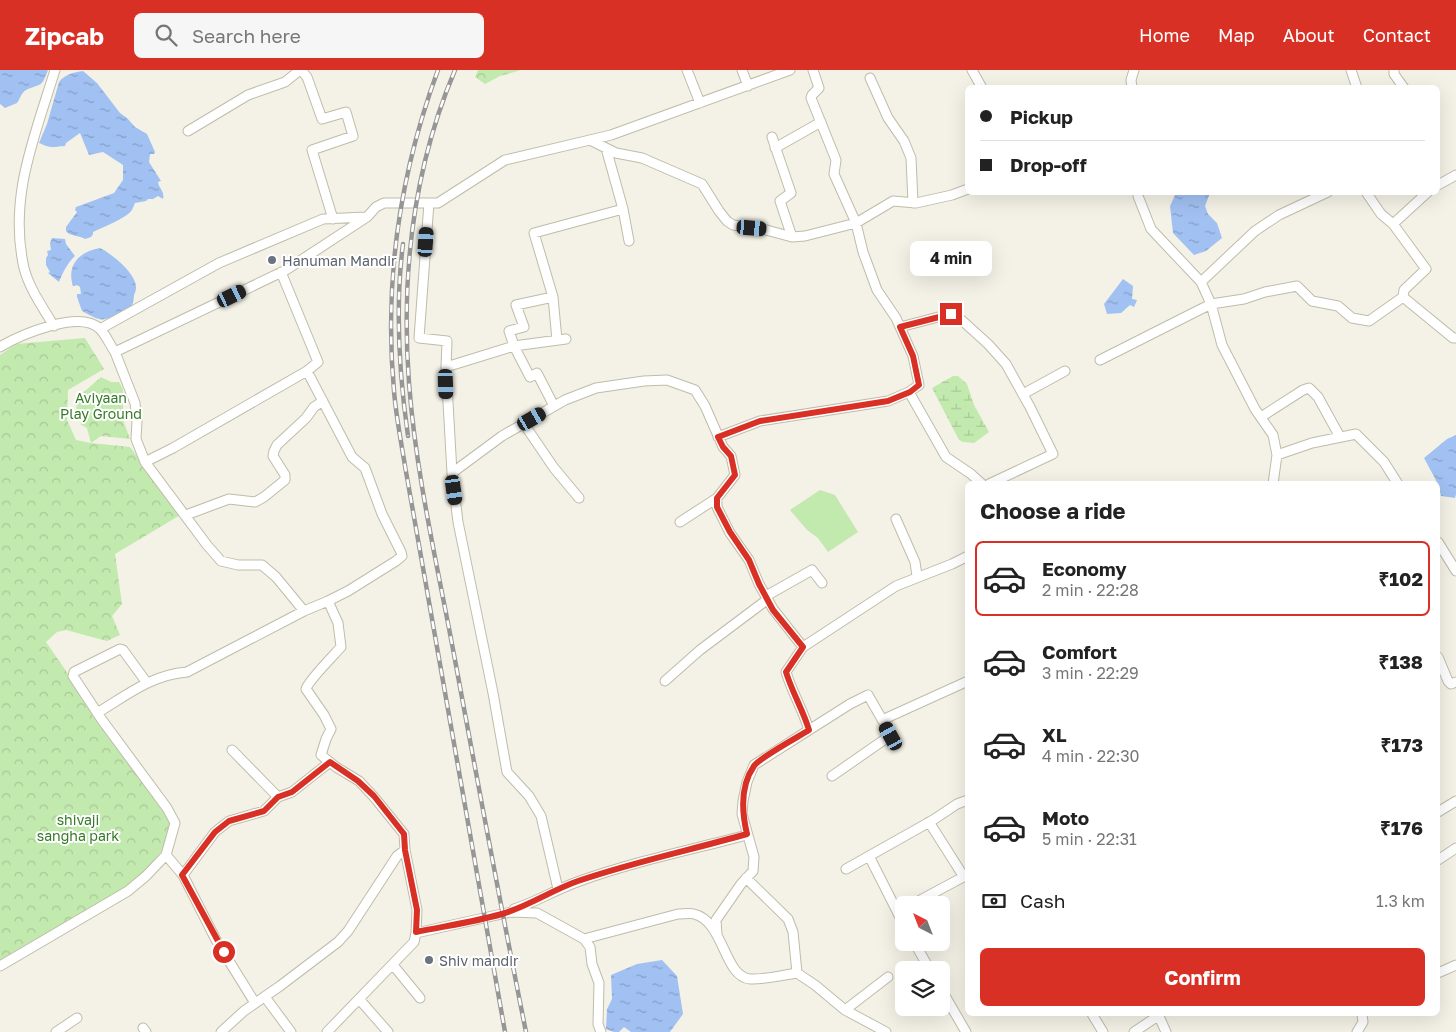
<!DOCTYPE html>
<html lang="en">
<head>
<meta charset="utf-8">
<style>
  :root { --surface:#fff; --page:#f6f6f6; --text:#222; --muted:#767676; --line:#e0e0e0; --accent:#d93025 }
  body { margin:0; font-family:"Golos Text",sans-serif; background:var(--page); color:var(--text); height:100vh; display:flex; flex-direction:column; font-size:19px; white-space:nowrap }
  * { box-sizing:border-box; margin:0 }
  p { font-size:16px; color:var(--muted) }
  .icon { flex:none; width:28px; height:28px; fill:none; stroke:currentColor; stroke-width:2; stroke-linecap:round; stroke-linejoin:round }
  .map { position:relative; flex:1; overflow:hidden }
  .drawer { position:absolute; left:965px; top:411px; width:475px; height:535px; display:flex; flex-direction:column; background:var(--surface); border-radius:8px; box-shadow:0 5px 20px #0002 }
  .drawer>* { flex:none }
  .top-card { position:absolute; left:965px; top:15px; width:475px; height:110px; border-radius:8px; box-shadow:0 5px 20px #0002; display:grid; align-content:center; height:110px; padding:0 15px; background:var(--surface) }
  .needle { width:32px; rotate:318deg }
  .fabs { position:absolute; left:895px; top:826px; display:grid; gap:10px }
  .fabs a { display:grid; place-items:center; width:55px; height:55px; border-radius:8px; background:var(--surface); box-shadow:0 5px 20px #0002; font-size:25px }
  .end { position:absolute; width:22px; height:22px; margin:-11px; border:6px solid #d93025; background:#fff; box-shadow:0 0 0 2px #fff }
  .from { border-radius:50% }
  .bubble { position:absolute; height:35px; border-radius:8px; background:var(--surface); box-shadow:0 5px 20px #0002; font-size:16px; font-weight:700; line-height:35px; text-align:center }
  .car { position:absolute; width:15px; height:30px; margin:-15px -8px; border-radius:6px; box-shadow:0 0 4px 1px #0007; background:linear-gradient(#222 24%,#8ab4d8 0 40%,#222 0 76%,#8ab4d8 0 86%,#222 0) }
  .top-card b { display:flex; align-items:center; gap:18px; height:48px; font-size:19px }
  .top-card b+b { border-top:1px solid var(--line) }
  .top-card i { width:12px; height:12px; background:var(--text) }
  ul { padding:0; list-style:none }
  li { display:flex; align-items:center; gap:15px; height:75px; margin:0 10px 8px; padding:0 5px; border:2px solid transparent; border-radius:8px }
  li div { flex:1 }
  li b { display:block; font-size:19px }
  li em { font-style:normal; font-weight:700 }
  li.on { border-color:var(--accent) }
  li>.icon { width:45px; height:45px; stroke-width:1.5 }
  h2 { padding:0 15px; font-size:22px; line-height:60px }
  .pay { display:flex; align-items:center; gap:12px; height:55px; padding:0 15px; font-size:19px }
  .pay p { margin-inline-start:auto }
  .cta { display:flex; gap:10px; margin-top:auto; padding:10px 15px }
  .cta a { flex:1; height:58px; border-radius:8px; background:var(--accent); color:#fff; font-size:20px; font-weight:700; line-height:58px; text-align:center }
  header { display:flex; align-items:center; gap:30px; box-sizing:border-box; height:70px; padding:0 25px; background:var(--accent); color:#fff }
  header strong { font-size:24px }
  nav { display:flex; gap:28px; margin-inline-start:auto; font-size:18px }
  .search { width:350px; height:45px; background:var(--page); display:flex; align-items:center; gap:12px; box-sizing:border-box; padding:0 18px; border-radius:8px; color:var(--muted); font-size:19px }
  .map>svg:first-child { display:block }
  .grass { fill:#c2e9ae }
  .forest { fill:url(#forest-crowns) }
  .wetland { fill:url(#wetland-marsh) }
  .water { fill:url(#water-ripples) }
  .lines { fill:none; stroke-linecap:round; stroke-linejoin:round }
  .minor-casing { stroke:#bfbca9; stroke-width:11 }
  .minor { stroke:#fff; stroke-width:9 }
  .rail-casing { stroke:#969696; stroke-width:4.5 }
  .rail { stroke:#fff; stroke-width:2.5; stroke-dasharray:8; stroke-linecap:butt }
  .route { stroke:#d93025; stroke-width:6 }
  .worship-dot { fill:#6b7280; stroke:#fff; stroke-width:2 }
  .labels { text-anchor:middle; dominant-baseline:central; stroke-width:4; stroke-linejoin:round; paint-order:stroke }
  .worship-label { font-size:14px; fill:#5b616d; stroke:#fff; text-anchor:start }
  .park-label { font-size:14px; fill:#357a27; stroke:#fff }
</style>
</head>
<body>
<header>
<strong>Zipcab</strong>
<div class="search"><svg class="icon" aria-label="search" viewBox="0 0 24 24"><circle cx="10" cy="10" r="6"/><path d="M15 15l6 6"/></svg>Search here</div>
<nav><a>Home</a><a>Map</a><a>About</a><a>Contact</a></nav>
</header>
<div class="map">
<svg width="1456" height="962" viewBox="0 0 1456 962">
  <defs>
    <pattern id="forest-crowns" width="20" height="18" patternUnits="userSpaceOnUse" patternTransform="scale(1.25)"><rect width="20" height="18" fill="#c2e9ae"/><path d="M2 6a3 3 0 1 1 6 0M12 15a3 3 0 1 1 6 0" fill="none" stroke="#a8c996"/></pattern>
    <pattern id="wetland-marsh" width="20" height="14" patternUnits="userSpaceOnUse" patternTransform="scale(1.25)"><rect width="20" height="14" fill="#c2e9ae"/><path d="M1 5h8M5 5V1M11 12h8M15 12V8" fill="none" stroke="#a8c996"/></pattern>
    <pattern id="water-ripples" width="26" height="14" patternUnits="userSpaceOnUse" patternTransform="scale(1.25)"><rect width="26" height="14" fill="#a1c1f2"/><path d="M2 4q2-2 4 0t4 0M15 11q2-2 4 0t4 0" fill="none" stroke="#859ec5"/></pattern>
  </defs>
  <rect width="100%" height="100%" fill="#f4f2e6"/>
  <!-- grass -->
  <path class="grass" d="M820,420L835,425L858,462L828,482L818,468L807,460L790,440Z"/>
  <!-- forest -->
  <path class="forest" d="M478,0H521L500,6L485,14L475,7Z
    M85,268L104,299L68,320L67,350L76,370L91,373L87,358L80,354L85,349L76,344L77,328L101,307L111,312H119L123,319V350L130,369L101,366L91,373L130,377L182,444L115,484L122,534L112,546L120,565L107,571L66,560L57,562L46,572L170,752L163,779L138,812L0,893V285L16,274Z"/>
  <!-- wetland -->
  <path class="wetland" d="M953,306H958L967,314L974,335L989,362L974,373L963,372L959,370L932,318Z"/>
  <!-- water -->
  <path class="water" d="M0,0H48C41,19 41,13 26,20C21,23 20,29 17,33L5,38L0,34Z
    M83,1L97,13L120,43L127,48L135,57L147,64L155,82L154,84H150L149,92L161,111L158,112C159,119 165,121 163,129L158,126L153,129H148L146,131L135,133C134,135 133,138 132,140C127,148 101,158 93,162V164L91,167L85,169C79,165 71,167 66,161V157L77,142L75,140L76,137L114,123L123,110V95L103,82L89,85L80,63L66,73L65,76C51,77 53,79 39,73L47,54L59,12C64,5 74,2 83,1Z
    M1176,123H1210L1205,136L1208,144L1217,153L1222,168L1206,181L1194,185L1173,163L1170,136Z
    M52,168L65,169L66,174L75,186C68,192 62,204 59,212L48,203L50,202L46,195V188L48,185L47,181L51,180L50,173Z
    M100,178C112,184 137,204 136,218C136,220 135,223 134,225C133,237 132,237 122,242C102,252 102,252 82,241L77,227V224H81L80,217L77,215L73,216C66,195 80,181 100,178Z
    M1123,209L1133,216L1132,229L1137,230L1134,237L1130,235L1121,243L1107,244L1104,234Z
    M1456,365V424L1455,428L1441,426L1438,414L1424,388L1447,369Z
    M662,890L677,906L683,944L670,962H631L624,957L619,962H614L606,959L607,939L612,929L611,905L637,894Z"/>
  <g class="lines">
    <!-- minor casing -->
    <g class="minor-casing">
      <path id="minor" d="M301,0L307,7L322,49L346,42L353,66L312,80L333,149
        M687,0L700,33
        M742,0L748,16
        M813,0L819,18L812,25L811,28L836,90L834,104L856,153L893,131L916,133L952,125L968,119
        M972,0L982,18
        M1351,0L1357,18
        M1394,0V4L1404,18
        M870,8L888,48L904,71L911,88L913,133
        M1132,18L1131,10L1134,0
        M188,61L248,25L285,12L300,0
        M772,67L791,123L780,131L792,167
        M590,70L616,83L642,88L702,114L719,141L727,151L733,155L763,159L792,167L805,166L856,153L863,182L877,220L896,248L913,286L919,315L909,322L946,387L971,404L982,414
        M606,78L623,139L629,171
        M775,78L821,52
        M1438,115L1456,105
        M1138,122V126L1151,159L1201,212L1211,234L1222,275L1255,339L1273,365L1277,385L1273,414
        M1366,122L1381,144L1393,154L1428,122
        M429,133L419,268L447,271L446,297L452,403L458,452L493,623L507,702L529,726L541,746L558,819
        M1201,212L1255,161L1279,145L1328,122
        M553,227L516,235L524,257L509,261L514,276L530,307L537,303L554,336
        M1403,227L1453,268H1456
        M54,256C43,238 29,218 24,198C8,127 35,66 55,0
        M900,257L946,245H956L988,274L1006,294L1030,337L1053,384L989,414
        M100,259L219,193L323,149L366,147
        M557,270L553,227L534,163L623,139
        M0,277C20,265 80,239 100,259C106,265 110,275 115,282L286,200L367,147L376,137L384,133H438L505,90L611,65L790,0
        M115,282L135,333L137,351L136,369L145,392L207,475L221,491L238,495H262L276,507L304,541
        M1100,290L1211,234L1244,229L1265,222L1297,216L1312,231L1338,236L1352,248L1369,251L1403,227L1404,220L1426,199L1393,154
        M446,297L514,276L566,269
        M307,301L352,387L365,398L382,444L401,482L402,486L396,491L348,521L328,531
        M1023,324L1065,301
        M1261,347L1303,320L1309,318L1318,327L1340,367
        M524,354L554,398L579,428
        M718,367L760,351L888,331L909,322
        M1277,385L1312,373L1356,364L1384,392L1398,414
        M145,392L173,378L307,301L318,292L281,202
        M452,403L502,366L565,330L596,318L644,311L667,310L695,320L705,336L723,377L731,386L735,405L717,428V437L730,463L749,490L759,514L773,539L803,577L786,602C792,622 803,640 809,660L754,695L747,712L743,731L742,744L754,787L753,801L741,814L716,850L717,864
        M186,445L229,429L255,432L264,427L285,410V405L273,386L274,381L277,375L306,348L314,337L323,331
        M896,449L915,492L917,506
        M680,452L717,428
        M1438,472L1456,501
        M766,526L812,500L822,513
        M803,577L896,516L952,494L968,486
        M1438,587L1448,611L1451,614L1456,612
        M665,611L700,580L768,529
        M97,643C127,625 151,605 187,602L304,541L328,531L338,553L341,577C334,585 308,611 306,619L324,645L331,659L326,669L321,685L336,697L359,711L374,727L404,764L405,780L417,840L416,863
        M882,650L968,611
        M809,660L850,634L868,625L891,665L832,706
        M232,680L278,727
        M1438,742L1456,731
        M929,752L964,807
        M166,785L183,805L216,870L255,933
        M869,786L904,855
        M1438,790L1456,778
        M846,799L933,750L957,734L968,730
        M183,805L215,762L229,751L264,741L278,727L292,722L330,692
        M746,808L788,849L793,862L797,903
        M911,835L967,805
        M514,839C536,832 555,820 577,812C632,792 690,780 747,765
        M584,869L678,844C683,844 690,843 694,844C724,851 724,907 750,909C762,910 784,905 797,903L815,915L845,940L886,962
        M914,872L930,900
        M393,895L420,928
        M0,896L128,821L146,806L166,785L175,753L167,738L102,650L73,606L74,602L120,579L123,580L147,613
        M1438,903L1456,895
        M941,919L966,962
        M265,927L291,962
        M359,929L388,962
        M845,940L888,907
        M1092,944L1103,962
        M1158,944L1166,962
        M143,958L146,962
        M56,962L77,948
        M221,962L244,941L280,916L338,872L348,861L397,786L405,780
        M327,962L414,872L416,863L511,842L537,843L584,869L590,877L592,894L599,913L598,954L601,962
        M1134,962L1158,946
        M1357,962L1363,952L1362,944"/>
    </g>
    <!-- minor -->
    <use href="#minor" class="minor"/>
    <!-- rail casing -->
    <g class="rail-casing">
      <path id="rail" d="M438,0C400,103 384,212 394,321C396,346 401,371 405,396L505,962
        M455,0C413,99 401,207 409,313C416,406 438,498 455,590C478,714 501,838 526,962
        M403,174C395,237 399,303 408,366"/>
    </g>
    <!-- rail -->
    <use href="#rail" class="rail"/>
  </g>
  <g class="lines">
    <!-- route -->
    <path class="route" d="M224,882L182,805L215,762L229,751L264,741L278,727L292,722L330,692L358,711L374,726L404,764L405,780L417,840L416,862C445,856 474,852 502,844C529,836 552,820 578,811C633,792 691,780 747,764C742,743 740,716 754,696C759,688 798,667 809,660C803,640 792,622 786,602L803,577L773,540L759,514L749,490L730,462L717,437V428L735,405L731,386L723,377L718,367L760,351L888,331L910,322L919,315L913,286L900,257L951,244"/>
  </g>
  <!-- markers -->
  <g class="worship-dot">
    <circle cx="272" cy="190" r="5"/>
    <circle cx="429" cy="890" r="5"/>
  </g>
  <g class="labels">
    <!-- worship labels -->
    <g class="worship-label">
      <text x="282" y="190">Hanuman Mandir</text>
      <text x="439" y="890">Shiv mandir</text>
    </g>
    <!-- park labels -->
    <g class="park-label">
      <text x="101" y="327">Aviyaan<tspan x="101" dy="16">Play Ground</tspan></text>
      <text x="78" y="749">shivaji<tspan x="78" dy="16">sangha park</tspan></text>
    </g>
  </g>
</svg>
<div class="fabs">
<a><svg class="needle" viewBox="-14 -14 28 28"><path d="M0-13l5 13h-10z" fill="#e53935"/><path d="M0 13l5-13h-10z" fill="#767676"/></svg></a>
<a><svg class="icon" aria-label="layers" viewBox="0 0 24 24"><path d="M12 4l9 5-9 5-9-5zM3 14l9 5 9-5"/></svg></a>
</div>
<i class="end from" style="left:224px;top:882px"></i>
<i class="end" style="left:951px;top:244px"></i>
<div class="bubble" style="left:910px;top:171px;width:82px">4 min</div>
<i class="car" style="left:752px;top:158px;rotate:95deg"></i>
<i class="car" style="left:426px;top:172px;rotate:4deg"></i>
<i class="car" style="left:232px;top:226px;rotate:64deg"></i>
<i class="car" style="left:446px;top:314px;rotate:178deg"></i>
<i class="car" style="left:532px;top:349px;rotate:60deg"></i>
<i class="car" style="left:454px;top:420px;rotate:172deg"></i>
<i class="car" style="left:891px;top:666px;rotate:331deg"></i>
<div class="top-card">
<b><i class="from"></i>Pickup</b>
<b><i></i>Drop-off</b>
</div>
<section class="drawer">
<h2>Choose a ride</h2>
<ul>
<li class="on"><svg class="icon" aria-label="car" viewBox="0 0 24 24"><path d="M5 17H2v-5l4-1 3-4h7l3 4 3 1v5h-3M9 17h6M6 11h13"/><circle cx="7" cy="17" r="2"/><circle cx="17" cy="17" r="2"/></svg><div><b>Economy</b><p>2 min · 22:28</p></div><em>₹102</em></li>
<li><svg class="icon" aria-label="car" viewBox="0 0 24 24"><path d="M5 17H2v-5l4-1 3-4h7l3 4 3 1v5h-3M9 17h6M6 11h13"/><circle cx="7" cy="17" r="2"/><circle cx="17" cy="17" r="2"/></svg><div><b>Comfort</b><p>3 min · 22:29</p></div><em>₹138</em></li>
<li><svg class="icon" aria-label="car" viewBox="0 0 24 24"><path d="M5 17H2v-5l4-1 3-4h7l3 4 3 1v5h-3M9 17h6M6 11h13"/><circle cx="7" cy="17" r="2"/><circle cx="17" cy="17" r="2"/></svg><div><b>XL</b><p>4 min · 22:30</p></div><em>₹173</em></li>
<li><svg class="icon" aria-label="car" viewBox="0 0 24 24"><path d="M5 17H2v-5l4-1 3-4h7l3 4 3 1v5h-3M9 17h6M6 11h13"/><circle cx="7" cy="17" r="2"/><circle cx="17" cy="17" r="2"/></svg><div><b>Moto</b><p>5 min · 22:31</p></div><em>₹176</em></li>
</ul>
<div class="pay"><svg class="icon" aria-label="cash" viewBox="0 0 24 24"><path d="M3 7h18v10H3z"/><circle cx="12" cy="12" r="2"/></svg>Cash<p>1.3 km</p></div>
<div class="cta"><a>Confirm</a></div>
</section>
</div>
</body>
</html>
